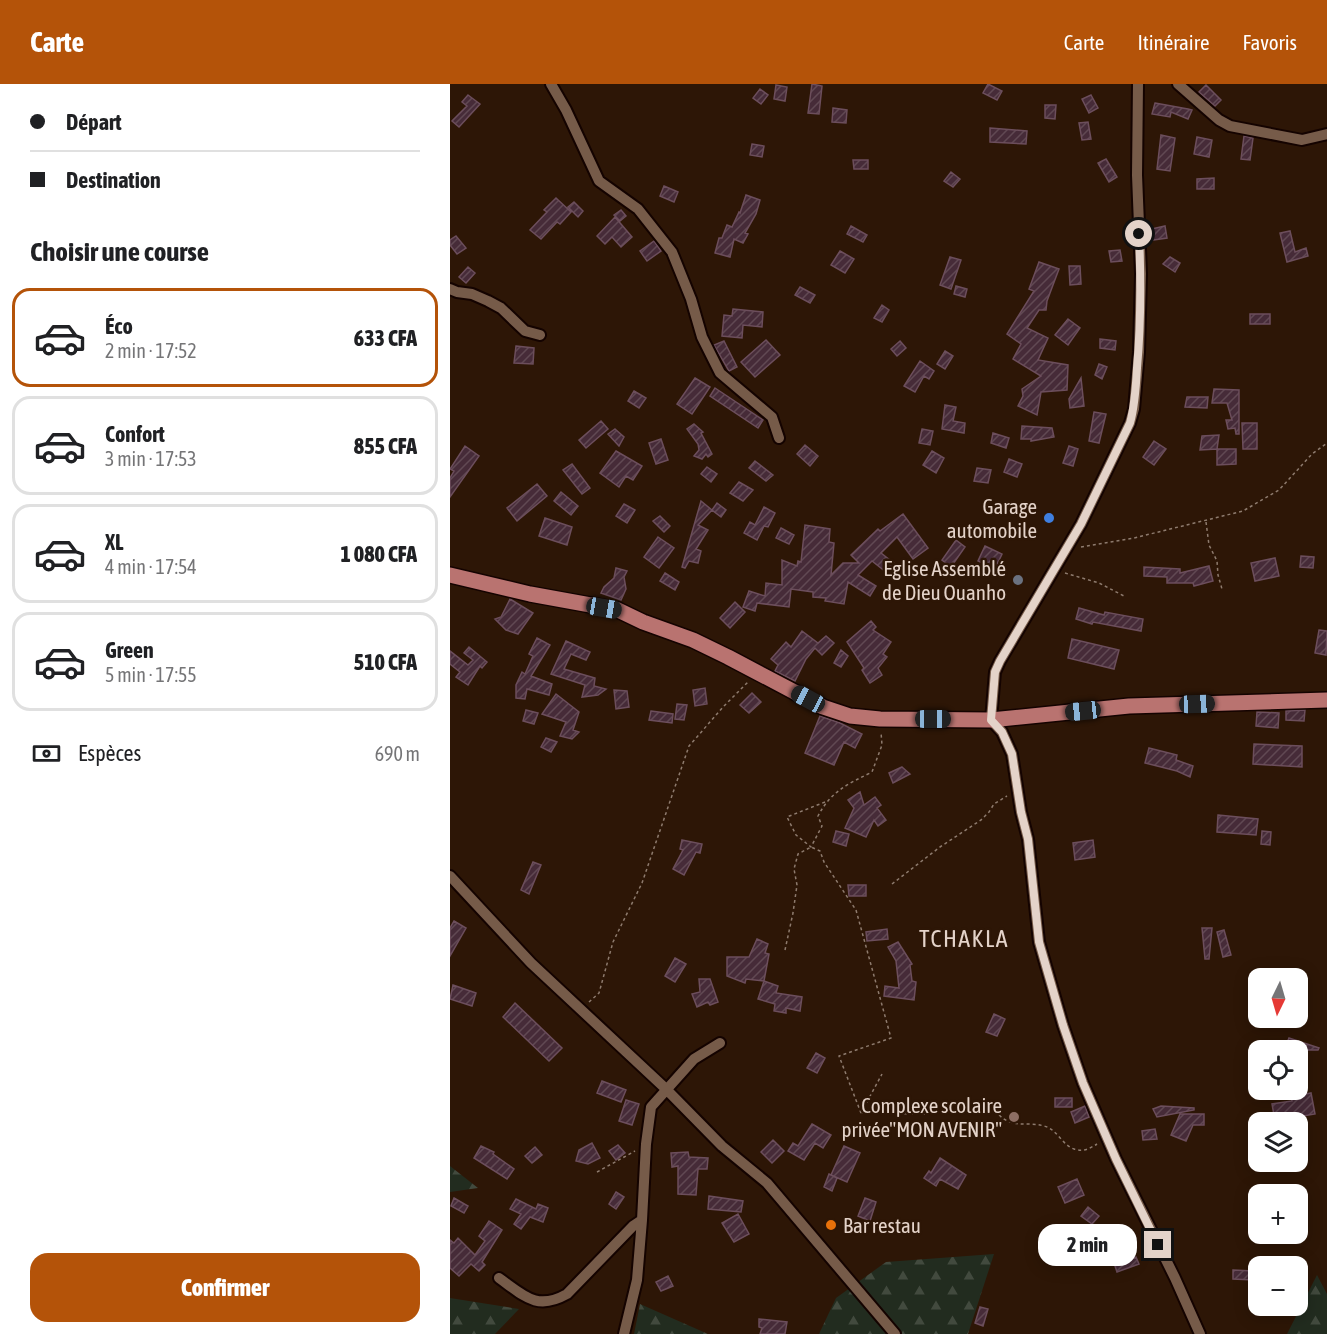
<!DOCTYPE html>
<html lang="fr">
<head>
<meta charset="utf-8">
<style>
  :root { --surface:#fff; --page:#f6f6f6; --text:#202124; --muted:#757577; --line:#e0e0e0; --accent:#b45309 }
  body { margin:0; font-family:"Asap Condensed",sans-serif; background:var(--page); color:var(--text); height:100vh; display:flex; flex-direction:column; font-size:22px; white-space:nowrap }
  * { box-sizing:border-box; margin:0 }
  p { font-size:20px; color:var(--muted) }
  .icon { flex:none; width:33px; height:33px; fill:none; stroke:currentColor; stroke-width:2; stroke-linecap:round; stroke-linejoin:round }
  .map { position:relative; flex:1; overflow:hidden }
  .drawer { display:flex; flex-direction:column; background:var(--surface); width:450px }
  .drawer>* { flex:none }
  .top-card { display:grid; align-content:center; height:132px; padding:0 30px; background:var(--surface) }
  .needle { width:39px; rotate:185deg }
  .fabs { position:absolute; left:798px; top:884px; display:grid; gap:12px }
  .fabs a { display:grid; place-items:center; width:60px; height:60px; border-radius:12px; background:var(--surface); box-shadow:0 3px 15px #0003; font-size:30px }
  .end { position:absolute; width:27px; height:27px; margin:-14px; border:8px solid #e4d3c9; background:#111; box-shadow:0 0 0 3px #111 }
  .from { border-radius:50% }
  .bubble { position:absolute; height:42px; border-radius:18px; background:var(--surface); box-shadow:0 3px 15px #0003; font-size:20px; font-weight:800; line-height:42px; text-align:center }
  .car { position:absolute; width:18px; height:36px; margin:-18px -9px; border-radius:8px; box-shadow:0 0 4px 2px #0007; background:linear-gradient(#222 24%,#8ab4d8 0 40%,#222 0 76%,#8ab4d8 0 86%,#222 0) }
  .top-card b { display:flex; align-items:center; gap:21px; height:57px; font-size:22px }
  .top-card b+b { border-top:2px solid var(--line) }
  .top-card i { width:15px; height:15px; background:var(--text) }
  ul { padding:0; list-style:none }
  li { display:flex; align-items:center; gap:18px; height:99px; margin:0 12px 9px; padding:0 18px; border:3px solid var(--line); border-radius:18px }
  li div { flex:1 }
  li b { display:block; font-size:22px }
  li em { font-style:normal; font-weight:800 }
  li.on { border-color:var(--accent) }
  li>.icon { width:54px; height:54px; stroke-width:1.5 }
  h2 { padding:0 30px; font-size:27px; line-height:72px }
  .pay { display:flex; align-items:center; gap:15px; height:66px; padding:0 30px; font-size:22px }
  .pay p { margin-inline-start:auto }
  .button { display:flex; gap:12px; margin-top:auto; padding:12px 30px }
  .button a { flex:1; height:69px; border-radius:18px; background:var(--accent); color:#fff; font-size:24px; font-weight:800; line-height:69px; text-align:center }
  header { display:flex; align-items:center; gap:36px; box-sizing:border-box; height:84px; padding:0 30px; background:var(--accent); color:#fff }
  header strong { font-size:28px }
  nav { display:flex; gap:33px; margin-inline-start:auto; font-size:21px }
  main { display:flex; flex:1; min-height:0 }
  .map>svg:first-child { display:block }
  .forest { fill:url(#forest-firs) }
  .building { fill:url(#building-hatch); stroke:#6c4e5c; stroke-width:1.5 }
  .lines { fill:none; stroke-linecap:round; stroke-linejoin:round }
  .minor-casing { stroke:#140300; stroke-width:14 }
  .primary-casing { stroke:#140300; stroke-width:18 }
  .path { stroke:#8e7b6e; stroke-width:1.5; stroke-dasharray:3 3; stroke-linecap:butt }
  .minor { stroke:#765b49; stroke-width:10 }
  .primary { stroke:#b97370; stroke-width:15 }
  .route { stroke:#e4d3c9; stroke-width:8 }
  .shop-dot { fill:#3f7fe0; stroke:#2d1606; stroke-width:2 }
  .worship-dot { fill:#6b7280; stroke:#2d1606; stroke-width:2 }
  .education-dot { fill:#8d6e63; stroke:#2d1606; stroke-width:2 }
  .food-dot { fill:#e8710a; stroke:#2d1606; stroke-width:2 }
  .labels { text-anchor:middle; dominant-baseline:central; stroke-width:5; stroke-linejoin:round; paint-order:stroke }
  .poi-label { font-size:21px; fill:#e4d3c9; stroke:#2d1606; text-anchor:end }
  .quarter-label { font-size:24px; letter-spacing:1.5px; fill:#e4d3c9; stroke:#2d1606 }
</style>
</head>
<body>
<header>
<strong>Carte</strong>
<nav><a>Carte</a><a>Itinéraire</a><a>Favoris</a></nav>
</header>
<main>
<section class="drawer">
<div class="top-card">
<b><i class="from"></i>Départ</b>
<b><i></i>Destination</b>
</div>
<h2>Choisir une course</h2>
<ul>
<li class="on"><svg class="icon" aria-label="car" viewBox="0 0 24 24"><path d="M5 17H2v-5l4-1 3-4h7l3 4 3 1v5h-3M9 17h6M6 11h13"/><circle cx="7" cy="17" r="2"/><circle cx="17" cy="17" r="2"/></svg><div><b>Éco</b><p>2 min · 17:52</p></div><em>633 CFA</em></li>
<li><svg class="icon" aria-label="car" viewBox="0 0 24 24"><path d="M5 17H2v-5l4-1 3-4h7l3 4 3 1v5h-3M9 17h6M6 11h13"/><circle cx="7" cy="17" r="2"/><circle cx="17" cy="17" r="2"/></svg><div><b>Confort</b><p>3 min · 17:53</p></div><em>855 CFA</em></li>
<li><svg class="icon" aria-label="car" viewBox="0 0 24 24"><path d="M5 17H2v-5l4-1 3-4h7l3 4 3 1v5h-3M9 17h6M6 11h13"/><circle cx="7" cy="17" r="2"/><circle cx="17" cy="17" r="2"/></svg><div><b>XL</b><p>4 min · 17:54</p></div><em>1 080 CFA</em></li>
<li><svg class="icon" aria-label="car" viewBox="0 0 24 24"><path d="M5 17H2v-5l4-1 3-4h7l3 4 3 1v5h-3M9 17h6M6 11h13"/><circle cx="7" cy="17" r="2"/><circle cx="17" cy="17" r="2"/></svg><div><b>Green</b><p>5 min · 17:55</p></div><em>510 CFA</em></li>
</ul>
<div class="pay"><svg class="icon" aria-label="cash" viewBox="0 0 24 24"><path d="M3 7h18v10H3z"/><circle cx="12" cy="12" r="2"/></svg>Espèces<p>690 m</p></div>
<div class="button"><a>Confirmer</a></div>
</section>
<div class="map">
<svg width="877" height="1250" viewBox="0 0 877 1250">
  <defs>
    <pattern id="forest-firs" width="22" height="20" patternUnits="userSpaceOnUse" patternTransform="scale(1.5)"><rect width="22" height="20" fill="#222c1f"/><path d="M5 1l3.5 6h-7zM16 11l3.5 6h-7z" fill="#424a3e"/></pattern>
    <pattern id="building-hatch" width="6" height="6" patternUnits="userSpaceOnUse" patternTransform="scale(1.5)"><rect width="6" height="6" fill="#462b38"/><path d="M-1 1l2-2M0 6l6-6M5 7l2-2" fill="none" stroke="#614953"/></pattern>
  </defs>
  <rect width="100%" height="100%" fill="#2d1606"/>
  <!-- forest -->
  <path class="forest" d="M0,1082L28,1104L0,1108Z
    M544,1170L518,1250H369L386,1214L436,1178Z
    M867,1191L877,1210V1250H837Z
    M0,1214L69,1225L45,1250H0Z
    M190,1220L258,1250H184Z"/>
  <!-- building -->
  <path class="building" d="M362,0L372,2L369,30L358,29Z
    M538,0L552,7L547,16L533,9Z
    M326,1L337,3L335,17L324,15Z
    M756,1L771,16L765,22L749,8Z
    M310,5L318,11L311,20L303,14Z
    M18,11L30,20L9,43L2,37L17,22L12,18Z
    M641,11L648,24L639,29L632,15Z
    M705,19L738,25L742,26L738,35L721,28L720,33L702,30Z
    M595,21H606L605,35L595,34Z
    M383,24L397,26L396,39L382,38Z
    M638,38L641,55L632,56L629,39Z
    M540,44L577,47L576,60L540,58Z
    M711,51L725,54L720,87L707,85Z
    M794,52L803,54L800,76L791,75Z
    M747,53L762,56L759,73L744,70Z
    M302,60L314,62L312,73L300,71Z
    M656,75L667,93L659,98L648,79Z
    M403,76H418V85H404Z
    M501,88L510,95L503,103L494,97Z
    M764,94V105H747V95Z
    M214,102L228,108L224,118L210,112Z
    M296,111L310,116L306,130L295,149L298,150L293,159L284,155L280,173L265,169L269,154H272L277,141L282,143L289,128L290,129Z
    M106,114L121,128L110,140L107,138L91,155L80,146L97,128L94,126Z
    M124,118L133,127L128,133L118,123Z
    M171,126L176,132L170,137L164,131Z
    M165,133L182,153L171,163L162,153L155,160L147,152Z
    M401,142L417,151L413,158L397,150Z
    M715,142L717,154L697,157V146Z
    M840,147L845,168L856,164L858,172L837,178L830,149Z
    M6,152L16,164L7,170L0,161V156Z
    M204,157L211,167L197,177L190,167Z
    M670,166L672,177L661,178L659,167Z
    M390,167L404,175L395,189L381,181Z
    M500,173L511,176L501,205L490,201Z
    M720,173L730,179L725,188L713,180Z
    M589,178L609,185L597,217L596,226H589L577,244L598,254L588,276L618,281L617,306L591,308L587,331L568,322L573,312L572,305L591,292L563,275L571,260L557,250L584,207L579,205Z
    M619,182H630L631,200L620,201Z
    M18,183L25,189L16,199L9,193Z
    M506,202L517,205L515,213L504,210Z
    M350,203L365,211L360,219L345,211Z
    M432,221L439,226L432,238L424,234Z
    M283,225L313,228L312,243L293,241L292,254L272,252L274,231L282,232Z
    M800,230H820V240H800Z
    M618,235L630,244L618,261L605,251Z
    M650,255L666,257L665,266L650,264Z
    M316,256L330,271L305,293L291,278Z
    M274,257L287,283L279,287L264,261Z
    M450,257L456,264L447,272L441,265Z
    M66,262L84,264L83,280L64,279Z
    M495,267L503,272L495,285L487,280Z
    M470,277L484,287L479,295L474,292L465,308L454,302Z
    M649,280L657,283L652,295L645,291Z
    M245,294L260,303L242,330L227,320Z
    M631,294L634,322L620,324L619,315Z
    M265,304L313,336L308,344L260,312Z
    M764,305L789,306V350H786L785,344L778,345L776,336H782L777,319H762Z
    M184,307L196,314L189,324L178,317Z
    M737,313H758L757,324L735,323Z
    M495,321L506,323L503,337L515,339L514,349L492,345Z
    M644,328L656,330L649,359L639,357Z
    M151,337L158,345L136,364L129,356Z
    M792,339H807V365H793Z
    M244,340L253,348L251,349L262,370L258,373L256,370L252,375L244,372L249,366L248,360L237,345Z
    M572,342L602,344L604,353L581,357V355H571Z
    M165,345L174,353L169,362L158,350Z
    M472,345L483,347L480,361L469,359Z
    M543,349L559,354L556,364L541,359Z
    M769,351L767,365L750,366L752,352Z
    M211,355L218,376L206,380L199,359Z
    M704,357L716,365L704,381L693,373Z
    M355,361L368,372L360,382L347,370Z
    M15,362L29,372L0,413V394L4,387L0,385Z
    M619,362L628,365L623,382L613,379Z
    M767,365H786V380L767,381Z
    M166,367L192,382L183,396L176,392L169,403L150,389Z
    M482,367L494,374L486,389L473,381Z
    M559,375L572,380L567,393L554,388Z
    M305,377L323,391L316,397L299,384Z
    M122,380L140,404L132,410L113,386Z
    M257,383L267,390L261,398L251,390Z
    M527,384L541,386L538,399L524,397Z
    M289,398L303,406L293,417L280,409Z
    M87,400L97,412L67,437L57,424Z
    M111,408L128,422L121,431L104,417Z
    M251,417L262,426L248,441L258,446L246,465L251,467L248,479L239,477L235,484L232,483Z
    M267,419L276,426L271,433L262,426Z
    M174,420L185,426L177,439L166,432Z
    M314,423L325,429L318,443L314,442L307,456L294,449L300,438L305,441Z
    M453,430L478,464L463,475L447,453L431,469L454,487L446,496L422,477L408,491L426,502L420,512L398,498L394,520L375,517L376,514L363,513V508L341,505L339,523L307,519L305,527L293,523L299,507L315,512L316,499L332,501V476L347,482L348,477L351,478L355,441L380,445L379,458L384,459L381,491L393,479H409L401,471L428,445L430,447Z
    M210,432L220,442L214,448L203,437Z
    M95,434L122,443L117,461L89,452Z
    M331,444L344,451L339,460L326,454Z
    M208,453L224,464L209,484L194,473Z
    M506,456L515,463L501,483L492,476Z
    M535,462L552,470L545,485L528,477Z
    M851,472L864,473L863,484L850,483Z
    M825,474L829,492L805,497L801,479Z
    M759,482L763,497L744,502L743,499H717V493L694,492V483L730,485V489Z
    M166,484L177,487L174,493L176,505L171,516L151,509L154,503L164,494Z
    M215,489L229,498L225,506L210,497Z
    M60,515L83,529L68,550L56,546L45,535L51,533Z
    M285,518L295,528L280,544L270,534Z
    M629,524L654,531L655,528L693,535L691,547L643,538L642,540L626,535Z
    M421,537L426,543L423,546L441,558L433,570L437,573L428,584L432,591L420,599L412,586L414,584L397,558Z
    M869,546L877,547L876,571L865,569Z
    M352,547L368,559L376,552L384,559L372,571L365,564L356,575L345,597L325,587L328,581L321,575L336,558L341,563Z
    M87,554L100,561L81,592L102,600L99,611L77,605L75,615L66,614V601L72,588L75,590L83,572L79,570Z
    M622,555L669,566L664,585L618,574Z
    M116,557L140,568L136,576L121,570L114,585L145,594L144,602L156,605L148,611L132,613L135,601L101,590Z
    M19,563L37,578L32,584L30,582L18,601L6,593L10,588L0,580V567L18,581L23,576L14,569Z
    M391,566L398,572L391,583L384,579Z
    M255,604L257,620L245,622L243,606Z
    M164,606L177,607L179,623L166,625Z
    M302,609L311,618L299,629L290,621Z
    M106,610L129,628L123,646L129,648L122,655L110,652L116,638L92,630Z
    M227,620L237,621L234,636L225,635Z
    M76,626L88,629L84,640L73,637Z
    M855,626L854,637L836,636V627Z
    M201,627L223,630L222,639L199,636Z
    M807,628L829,629L828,644L806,642Z
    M370,632L390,639L412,650L405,664L394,658L384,681L355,669Z
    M96,654L107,658L101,668L91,663Z
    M804,660L852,662V683L803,680Z
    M699,664L727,671L726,676L743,682L740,693L727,687L695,679Z
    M452,683L460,690L443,699L439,689Z
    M410,708L414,721L425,713L431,721L427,724L436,736L428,742L424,736L416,753L395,744L404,724L398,716Z
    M768,731L808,735L806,751L767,748Z
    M386,747L399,750L396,762L383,758Z
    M812,747L821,748L820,761L811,760Z
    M232,756L252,760L250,769L246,768L234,791L223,785L233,766L230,765Z
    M643,756L645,773L625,776L623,759Z
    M83,778L91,781L79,810L71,806Z
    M398,801H416V812H399Z
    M4,837L16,844L0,872V844Z
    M752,844H762L759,875H755Z
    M437,845L438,855L417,857L416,848Z
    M774,846L781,871L773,873L767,848Z
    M307,855L318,860L315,869L319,870L314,897L296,895L295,899L277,892V873H299Z
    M448,858L462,880L460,881L462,897L466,898L464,916L434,912L435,902L449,904L446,877L438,863Z
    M225,874L236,880L225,898L215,892Z
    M249,895H260L268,918L260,921L258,918L247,923L242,910L250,908Z
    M314,897L328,902L326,909L352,913L350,927L336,924V929L324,927L325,920L308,915Z
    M3,901L26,909L22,922L0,915Z
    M65,919L112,964L99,977L53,933Z
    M544,930L555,935L547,952L536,948Z
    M839,954L869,964L868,966H834Z
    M366,969L375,974L367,989L357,984Z
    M152,997L176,1006L171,1018L147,1009Z
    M861,1009L865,1030L825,1037L822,1020L842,1017L841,1013Z
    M605,1014H622V1023H605Z
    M176,1016L189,1020L182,1041L169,1037Z
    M635,1022L639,1033L625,1039L621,1028Z
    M711,1022L744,1024V1026L707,1033L703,1025Z
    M730,1030H754V1041H743L736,1057L721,1051Z
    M362,1040L381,1051L373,1064L365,1059L354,1076L338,1067L343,1059L348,1062Z
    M705,1045L707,1055L693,1056L692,1047Z
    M323,1056L334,1067L322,1079L311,1068Z
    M142,1059L150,1074L138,1080L126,1077L129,1066Z
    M168,1061L175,1069L166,1076L159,1067Z
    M31,1062L44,1068L43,1070L64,1085L57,1095L24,1074Z
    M394,1062L410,1069L397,1098L381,1091Z
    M85,1063L92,1071L82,1079L75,1072Z
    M238,1068L239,1073L258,1074L257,1085H248L246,1111L228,1110V1082L222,1083L221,1069Z
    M490,1074L516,1091L508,1105L490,1095L486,1102L474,1094L479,1087L481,1089Z
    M379,1090L387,1094L382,1107L374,1103Z
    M627,1095L634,1111L615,1119L608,1103Z
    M166,1108L174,1113L166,1125L159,1120Z
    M259,1112L293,1117L291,1128L258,1125Z
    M4,1114L18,1122L14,1129L1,1122Z
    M415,1114L426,1118L420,1137L408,1132Z
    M66,1115L86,1125L88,1120L98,1124L93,1138L80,1133L71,1145L64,1140L71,1130L60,1125Z
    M638,1123L649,1132L642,1140L631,1132Z
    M288,1130L299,1150L284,1158L272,1139Z
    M39,1137L52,1146L32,1178L35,1181L29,1187L21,1180L9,1192L0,1184V1156L4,1159L8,1154L25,1171L35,1157L29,1152Z
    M686,1173L689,1180L667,1188L665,1182Z
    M783,1186L803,1187V1196L783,1195Z
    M218,1192L223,1202L211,1207L206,1198Z
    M530,1223L538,1225L533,1242L525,1239Z
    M309,1235L337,1238L335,1250H310L312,1244L309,1243Z"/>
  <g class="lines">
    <!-- minor casing -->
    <g class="minor-casing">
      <path id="minor" d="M101,0L116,26L149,97L188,125L222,168L241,215L252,253L270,289L322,333L329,354
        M688,0L687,91L691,190L689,268L684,325L680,339L631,440L550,577L545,588L541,636L552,648L562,670L571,728L578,755L589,858L613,941L633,999L666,1075L725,1194L750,1250
        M728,0L769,36L780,42L852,56L877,50
        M0,205L7,208L22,210L38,217L51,224L75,247L90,251
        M0,792L81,879L216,1005L272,1062L317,1099L445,1250
        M192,1136L196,1060L201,1023L244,975L270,959
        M49,1194C74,1212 87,1227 117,1210L183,1142L192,1136L187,1196L174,1250"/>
    </g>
    <!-- primary casing -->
    <g class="primary-casing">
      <path id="primary" d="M0,491L80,510L168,526L193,538L243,556L278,573L373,623L400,632L430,635L541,636L679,622L877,616"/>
    </g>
    <!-- path -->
    <path class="path" d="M756,438L759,461L767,477L768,491L772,505
      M631,463L684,454L793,427L829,406L862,370L877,359
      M615,489L649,499L674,512
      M375,718L337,733L346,751L361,763L372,742L368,732C381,707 398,700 422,688L432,661L431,648
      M442,800L490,763L531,736L539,728L544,720L557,712
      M335,866L343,829L347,801L344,785L348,770L361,763L370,767L374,778L406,826L441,954L389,972L411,1029
      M139,918L149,909L163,858L192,799L239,662L274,622L298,598
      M411,1029L432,990
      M412,1029L477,1030
      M549,1031C564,1045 576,1037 594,1042C607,1045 612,1061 624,1065C633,1068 639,1065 647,1060
      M147,1088L185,1067"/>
    <!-- minor -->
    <use href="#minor" class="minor"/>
    <!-- primary -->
    <use href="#primary" class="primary"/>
  </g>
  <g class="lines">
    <!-- route -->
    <path class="route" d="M689,150C691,195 691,240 687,284C686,303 685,321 680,339L631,440L550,577L545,588L541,636L552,648L562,670L571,728L578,755L589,858L613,941L633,999L666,1075L708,1161"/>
  </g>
  <!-- markers -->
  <circle class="shop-dot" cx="599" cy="434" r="6"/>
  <circle class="worship-dot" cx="568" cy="496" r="6"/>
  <circle class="education-dot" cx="564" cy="1033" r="6"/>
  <circle class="food-dot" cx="381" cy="1141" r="6"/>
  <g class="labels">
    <!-- poi labels -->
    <g class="poi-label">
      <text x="587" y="422">Garage<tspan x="587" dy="24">automobile</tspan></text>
      <text x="556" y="484">Eglise Assemblé<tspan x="556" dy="24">de Dieu Ouanho</tspan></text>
      <text x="552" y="1021">Complexe scolaire<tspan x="552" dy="24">privée"MON AVENIR"</tspan></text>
      <text x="393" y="1141" text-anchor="start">Bar restau</text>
    </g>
    <!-- quarter labels -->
    <g class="quarter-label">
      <text x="514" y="854">TCHAKLA</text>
    </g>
  </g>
</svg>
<div class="fabs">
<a><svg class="needle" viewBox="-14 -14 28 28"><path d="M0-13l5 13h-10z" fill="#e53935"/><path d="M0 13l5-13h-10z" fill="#757577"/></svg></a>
<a><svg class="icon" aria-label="locate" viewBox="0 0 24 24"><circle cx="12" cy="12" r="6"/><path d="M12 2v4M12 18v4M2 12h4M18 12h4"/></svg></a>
<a><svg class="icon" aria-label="layers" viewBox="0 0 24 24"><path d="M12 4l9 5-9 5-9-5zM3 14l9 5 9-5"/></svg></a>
<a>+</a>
<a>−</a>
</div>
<i class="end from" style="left:689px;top:150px"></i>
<i class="end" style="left:708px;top:1161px"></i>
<div class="bubble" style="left:588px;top:1140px;width:99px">2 min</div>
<i class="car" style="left:154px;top:524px;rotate:100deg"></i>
<i class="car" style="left:358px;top:615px;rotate:298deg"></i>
<i class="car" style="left:747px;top:620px;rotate:88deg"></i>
<i class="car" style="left:633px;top:627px;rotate:264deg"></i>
<i class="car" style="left:483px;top:635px;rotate:90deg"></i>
</div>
</main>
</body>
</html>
